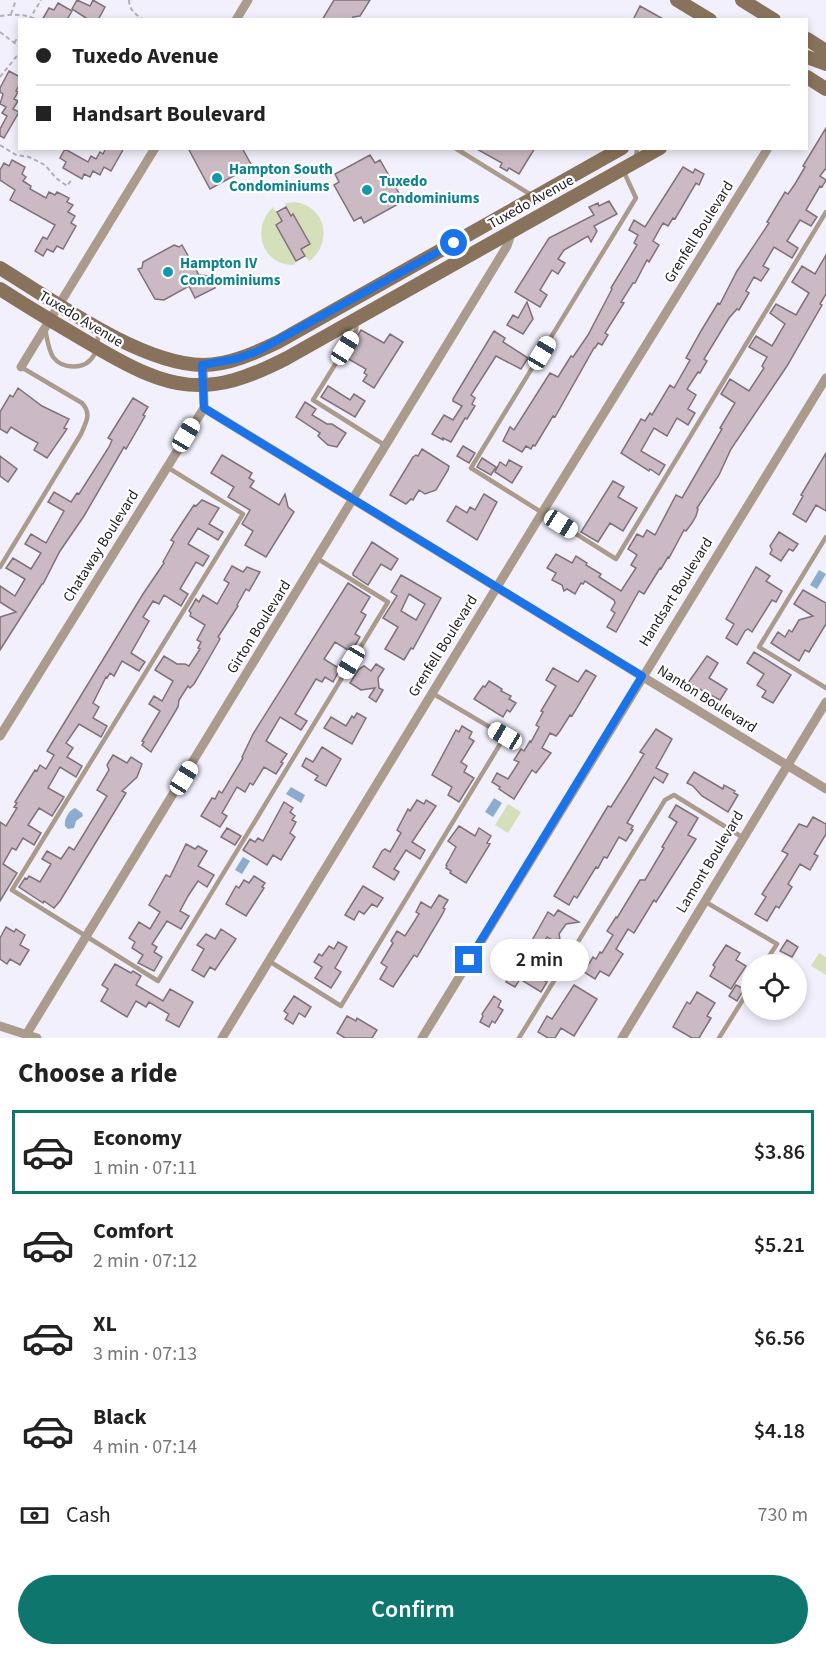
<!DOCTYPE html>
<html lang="en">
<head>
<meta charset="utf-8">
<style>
  :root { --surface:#fff; --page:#f2f2f2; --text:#222; --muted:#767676; --line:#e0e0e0; --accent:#0f766e }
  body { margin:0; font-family:"Source Sans 3",sans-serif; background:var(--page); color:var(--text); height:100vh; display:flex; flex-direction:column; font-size:22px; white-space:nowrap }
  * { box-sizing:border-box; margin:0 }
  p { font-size:20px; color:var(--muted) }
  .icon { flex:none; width:33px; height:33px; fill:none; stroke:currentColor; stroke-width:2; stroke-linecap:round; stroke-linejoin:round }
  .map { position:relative; height:1038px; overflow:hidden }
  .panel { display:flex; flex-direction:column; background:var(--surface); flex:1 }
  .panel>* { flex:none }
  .banner { position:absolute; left:18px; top:18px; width:790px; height:132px; border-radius:0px; box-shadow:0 3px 9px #0003; display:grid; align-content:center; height:132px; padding:0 18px; background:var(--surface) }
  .controls { position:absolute; left:741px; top:954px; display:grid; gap:12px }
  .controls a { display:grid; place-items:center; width:66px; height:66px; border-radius:50%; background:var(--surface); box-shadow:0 3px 9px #0003; font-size:30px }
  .end { position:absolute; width:27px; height:27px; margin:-14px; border:8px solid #1a73e8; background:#fff; box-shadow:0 0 0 3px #fff }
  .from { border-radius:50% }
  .bubble { position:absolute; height:42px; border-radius:21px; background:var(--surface); box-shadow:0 3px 9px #0003; font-size:20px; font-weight:600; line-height:42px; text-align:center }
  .car { position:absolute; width:18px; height:36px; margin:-18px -9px; border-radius:8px; box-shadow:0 0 4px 2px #0007; background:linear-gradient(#fff 24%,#345 0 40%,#fff 0 76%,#345 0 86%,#fff 0) }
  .banner b { display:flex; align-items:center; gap:21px; height:57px; font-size:22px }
  .banner b+b { border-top:2px solid var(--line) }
  .banner i { width:15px; height:15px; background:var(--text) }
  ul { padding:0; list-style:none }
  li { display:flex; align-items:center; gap:18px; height:84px; margin:0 12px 9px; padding:0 6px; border:3px solid transparent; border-radius:0px }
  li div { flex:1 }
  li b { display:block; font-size:22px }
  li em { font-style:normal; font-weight:600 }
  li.active { border-color:var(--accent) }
  li>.icon { width:54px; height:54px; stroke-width:1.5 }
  h2 { padding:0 18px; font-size:27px; line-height:72px }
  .pay { display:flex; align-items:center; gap:15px; height:66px; padding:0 18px; font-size:22px }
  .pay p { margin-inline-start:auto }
  .action { display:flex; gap:12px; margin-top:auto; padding:12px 18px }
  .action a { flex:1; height:69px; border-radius:36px; background:var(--accent); color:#fff; font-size:24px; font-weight:600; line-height:69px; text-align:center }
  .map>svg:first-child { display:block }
  .green { fill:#d5dfba }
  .water { fill:#8babcf }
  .building { fill:#cbbac3; stroke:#7f7179; stroke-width:1.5; fill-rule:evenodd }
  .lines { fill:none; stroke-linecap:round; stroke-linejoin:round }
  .path { stroke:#b1afb9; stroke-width:2; stroke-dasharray:4.5 3; stroke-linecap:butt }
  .lane { stroke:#ab9b8c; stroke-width:4.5 }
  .street { stroke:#ab9b8c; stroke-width:9 }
  .secondary { stroke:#88725b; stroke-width:14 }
  .route { stroke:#1a73e8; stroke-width:8 }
  .culture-dot { fill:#0f9aa8; stroke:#fff; stroke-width:2 }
  .labels { text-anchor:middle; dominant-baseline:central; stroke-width:4.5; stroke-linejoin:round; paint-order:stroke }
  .culture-label { font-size:15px; font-weight:bold; fill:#0d838f; stroke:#fff; text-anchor:start }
  .street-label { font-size:15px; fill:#1c1b21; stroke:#fff }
</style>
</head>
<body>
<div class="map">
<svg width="826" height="1038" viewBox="0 0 826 1038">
  <rect width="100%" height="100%" fill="#f2f0fc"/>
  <!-- green -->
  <path class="green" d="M295,202C326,207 333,241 310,261L307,259L301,249L310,243L294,215L291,216L285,206L286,203Z
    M273,207L282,221L276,225L296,261L294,265C261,265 251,228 273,207Z
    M508,804L521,812L508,833L495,825Z
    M819,953L826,957V975L811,966Z"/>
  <!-- water -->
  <path class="water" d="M819,570L826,574L817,589L810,585Z
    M291,787L305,795L301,803L286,794Z
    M494,798L502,803L493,817L485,812Z
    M75,808L82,813L83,816L76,821L74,828L68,829L65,826C64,820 68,811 75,808Z
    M243,857L250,861L242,874L235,870Z"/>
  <!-- building -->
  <path class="building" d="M77,0L90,6L93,0L105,7L98,20H89L72,9Z
    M334,0H370L360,16L353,17L352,20H322Z
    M58,3L72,11L68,18L71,20H42L49,8L54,10Z
    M640,6L665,20H633Z
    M9,71L20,77V84L16,91L18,92L14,99L18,101L13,109L19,112L4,138L0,136V129L7,116L2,113L6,107L0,104L3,94L0,92V88Z
    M826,128V168L820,176L826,180L822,187L820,186L806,210L817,217L811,226L800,220L787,241L798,248L792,258L774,247L763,266L769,269L761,281L754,277L746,291L749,293L739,310L737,309L729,318L704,359L707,361L700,373L698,372L687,389L696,395L688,409L695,413L688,425L677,418L667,436L654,428L641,451L665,465L659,475L650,469L649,471L621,453L641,419L645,421L650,413L652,415L670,385L674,388L690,360L686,358L701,331L718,303L720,304L737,271L769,223L767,222L785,192L788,194L795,184L805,167L803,166Z
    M106,148H124L111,171L104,167L100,175L93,171L90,177L84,174L82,179L63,168L66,162L60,158L65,149L88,162L91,156L96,159L100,152L103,154Z
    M188,148H242L252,166L210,189Z
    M475,148H535L519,174L509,168L507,171L500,167L502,163Z
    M370,155L375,163L380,160L400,195L396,198L400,203L364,223L361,217L354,221L334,185L339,182L335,174Z
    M12,160L25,167L22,174L26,177L23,181L31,186L30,189L46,198L49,192L55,195L57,192L69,198L67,202L73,205L68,212L75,216L71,223L76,226L63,249L57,246L53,252L47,249L43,256L35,251L43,237L47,239L55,225L10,200L15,190L0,180V170L4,163L9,166Z
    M683,167L693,173L695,169L704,174L699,185L696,183L675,219L673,218L668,226L663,223L653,241L659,245L649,262L647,260L635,283H633L621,302L624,303L605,333L608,335L602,345L598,343L595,348H594L555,417L553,416L535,446L533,445L531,449L526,446L522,452L503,441L510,427L514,430L550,373L558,377L571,356L573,357L588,335L612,289L611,288L637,245L634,243L638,235L629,230L634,220L645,227Z
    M609,201L617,214L594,226L597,231L591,242L588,236L564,250L558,259L565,263L558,274L552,270L540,290L547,295L540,307L515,292L549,238L594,215L589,207L598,203L599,206Z
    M286,207L291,216L293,214L310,244L301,249L305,256L296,261L276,225L282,221L277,212Z
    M174,245L179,247L182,245L199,275L209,276L215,288L195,298L189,286L164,300L155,299L138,269L142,268L143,262Z
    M826,255V294L820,304L822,305L787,366L731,449L719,475L697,508L698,509L696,516L692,523L686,531L684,530L669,558L668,557L661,569L660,568L644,594L639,591L616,632L607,627L615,613L611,610L615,603L614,600L585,581L583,584L581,583L575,594L567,589L564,591L562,585L552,580L556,573L547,568L556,554L572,563L576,556L587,563L586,565L601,574L599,577L621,591L636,568L631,565L637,555L628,549L637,534L643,537L647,530L655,535L676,495L682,498L722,429L720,428L735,403L721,394L730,379L749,391L764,368L762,366L767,357L749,347L756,336L772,346L785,324L770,313L776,304L796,315L809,293L792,282L802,266L815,274Z
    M527,302L533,319L523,334L507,325L513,315L518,318Z
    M361,330L384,343L390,334L403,342L374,388L363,381L367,375L364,373L366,369L345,357Z
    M494,331L505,338L503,342L528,358L521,369L496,356L471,395L475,398L472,404L475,406L467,419L465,418L451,442L443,438V440L432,434L444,415L453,420L462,406L453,401V399Z
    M328,386L350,400L354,394L365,401L355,417L321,397Z
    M18,388L42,406L69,419L64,428L67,429L47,458L34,450L38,443L22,434L11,427L7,433L0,429V412L10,395L13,397Z
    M133,398L148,407L143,415L145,416L126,449L124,447L84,516L60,551L43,584H42L0,650V617L16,612L0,602V586L15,596L25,579L6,568L13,558L31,569L41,553L25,544L31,534L46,543L64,511L48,502L54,492L71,502L77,493L79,494L109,447L112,440L108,438Z
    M305,402L316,409L312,415L327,424H332L346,433L337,447L328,445L318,436L320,433L296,417Z
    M463,446L475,453L469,463L457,456Z
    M422,449L449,466L448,470L436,490L425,494L419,490L413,500L411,499L406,504L390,495L413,457L416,455L418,456Z
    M826,453V511L816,505L806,522L793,514L803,496L801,495Z
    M222,455L252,473L249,478L254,481L250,487L279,505L285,494L288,507L294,512L266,557L245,545L253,531L242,524L250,510L228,497L234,487L211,473Z
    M0,456L17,469L8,482L0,476Z
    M482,458L496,467L491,475L477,467Z
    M509,460L522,467L512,483L495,472L500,462L506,466Z
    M613,481L624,487L618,497L637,508L623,531L610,523L598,542L581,532Z
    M484,494L497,502L477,540L447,521L456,506L467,513L470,507L475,510Z
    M202,500L219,508L209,524L223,532L218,540L198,528L188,544L209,556L203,566L196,562L180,589L188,594L181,606L164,595L159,604L153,601L143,617L149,621L131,653L145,662L139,671L122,661L114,676L110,673L107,678L106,677L93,703L99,707L93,718L107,726L101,737L79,724L66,743L73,748L67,757L82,766L76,777L60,767L48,788L64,797L52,816L39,808L28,825L41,833L34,845L23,838L16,850L12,848L3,864L17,873L0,901V822L6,826L17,808L14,807L17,803L15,802L35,770L37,771L40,765L46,769L54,755L47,751L143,594L164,563L163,562L174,542L171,540L182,523L194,505L196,506Z
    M779,532L798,544L793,551L789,549L781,561L770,554L772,550L770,546Z
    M372,542L398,559L391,570L381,564L368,585L353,575V573Z
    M232,566L243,572L247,567L260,572L249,591L246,589L237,605L238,606L218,637L220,639L208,660L194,684L190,688L188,686L179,700L178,707L151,752L142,745L144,742L142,741L160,711L149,704L154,696L162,701L173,681L155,670L164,656L177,664H185L189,666L200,649L198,648L201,642L197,640L205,625L190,616L191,613L189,611L196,599L199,602L203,595L217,604L229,583L224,580Z
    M756,567L770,576L766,581L782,591L776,602L772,600L752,632L748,629L745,631L737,645L726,638L734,624L726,619Z
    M401,575L441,598L413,649L411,648L404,660L385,649L398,627L383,618L397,596L391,592ZM409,594L425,604L416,620L401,611Z
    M348,583L370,597L361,612L366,615L355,634L360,637L351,652L335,642L324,659L340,669L333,682L325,677L322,682L316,679L295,714L307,721L301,730L280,717L266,741L287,754L281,762L283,763L276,774L264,767L253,785L250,783L245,792L237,787L222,813L227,816L220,827L201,816L212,798L215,799L219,791L222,793L243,758L242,757L253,734Z
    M803,590L826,603V624L809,652L805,650L799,661L771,643L778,632L785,637L789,630L792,632L799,620L813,616L794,604Z
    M754,652L791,675L773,703L762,697L766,691L757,685L764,674L747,663Z
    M707,656L718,663L709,678L727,689L720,700L688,683Z
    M376,664L384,669L378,678L379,688L383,690L376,702L369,697L375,688L361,690L350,683L359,669L364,666L371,671Z
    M553,668L578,682L586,670L596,676L572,716L570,715L560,731L556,736L550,733L542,748L551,753L536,773L532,770L514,799L499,789L500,787L492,782L497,773L508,779L519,762L514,760L521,749L524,751L530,741L531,742L539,727L536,725L543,712L541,711L556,686L546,680Z
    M489,681L502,689L501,691L511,696L509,699L516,703L510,712L507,710L503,717L474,699L483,686L485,687Z
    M357,713L366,718L352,744L324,728L331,717L346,726L352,716L354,718Z
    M462,726L472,732L469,738L474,741L461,762L467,766L464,772L474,778L459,802L448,795L452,787L432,775L456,730L459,732Z
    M656,729L672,739L656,768L668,774L663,783L654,777L627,823L633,826L631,829L633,830L626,841L619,837L607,858L604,857L598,868L596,867L577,898L574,896L569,905L554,896L608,806L611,807L630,777L644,754L640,752Z
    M322,747L341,759L326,786L315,780L318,776L302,766L306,758L313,762Z
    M113,755L127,763L131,757L142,764L137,777L122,791L126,793L60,901L54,908L44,901L43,903L19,887L25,878L27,879L29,876L40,882L51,864L42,859L47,851L61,859L69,847L74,850L107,796L97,790L109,770L107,765Z
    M694,772L723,789L724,785L735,791L734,793L738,795L728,812L702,796L693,786L687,783Z
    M417,800L424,804L426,800L436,806L412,842L425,850L420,859L406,850L394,869L399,872L394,880L373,867L382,851L385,849L390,852L401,833L397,830L408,809L410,811Z
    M284,802L293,808L290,812L295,816L292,820L296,822L290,833L295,837L281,860L273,855L267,865L243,850L250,839L255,842L258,838L263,841Z
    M676,805L698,818L688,835L696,839L656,902L654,900L634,933L628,929L616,949L623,954L609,976L600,971L595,979L584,972L593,957L596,959L600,952L602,953L613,935L607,931L616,917L617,918L640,880H645L664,848L662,847L677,822L669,817Z
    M813,817L826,824V834L814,854L818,856L810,870L800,864L788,884L792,887L779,908L776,906L767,921L755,914L766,897L762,894L788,854L782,851L799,824L807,827Z
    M459,826L475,836L479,828L491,836L487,843L490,844L466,883L450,873L451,871L446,868L447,866L446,865L456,847L448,841Z
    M227,828L241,836L235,845L221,837Z
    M186,844L195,849L198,846L207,851L198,866L214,875L207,887L198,881L188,896L180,911L189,916L181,929L167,921L152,944L157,947L154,952L162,957L154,971L138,963L143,955L132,948L135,942L129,938L139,922L150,929L160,912L149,905L166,875L170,877Z
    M254,876L265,883L262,887L264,888L246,916L226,904L236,886L239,888L244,880L249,883Z
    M363,886L383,898L377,907L372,904L364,914L359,911L354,920L345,915Z
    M439,895L448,900L443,908L445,909L442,915L417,957L414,955L393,987L380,979L387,967L381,963L393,943L391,941L397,931L405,936L419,914L416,912L421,902L431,908Z
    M558,910L579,922L566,924L559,934L560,939L552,940L547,937L537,954L539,956L530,972L547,982L541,992L520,979L515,987L506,982L512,972L508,970L521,948L526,951L548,912L554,916Z
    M6,927L14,932L16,929L25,935L20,945L29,950L20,965L10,959L7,964L0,959V938Z
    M221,929L236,939L215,970L210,967L204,977L192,970L204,949L197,945L206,934L215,939Z
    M787,940L798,947L792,957L780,951Z
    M338,942L347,947L335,968L341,972L331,988L315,978L322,967L314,962L319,954L322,956L329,946L334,949Z
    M726,945L740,953L736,960L746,966L731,989L710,976L715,967L713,965Z
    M115,964L131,973L133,971L141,976L136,985L163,1001L170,989L193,1002L179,1027L166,1020L169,1014L149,1002L146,1007L136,1001L127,1017L101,1001L108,989L102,985Z
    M796,982L806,988L796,1004Z
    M574,985L597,999L574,1036L561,1028L555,1038H548L538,1032L547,1016L552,1019Z
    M736,985L744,989L737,1001L729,996Z
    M697,992L715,1003L707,1016L711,1018L699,1038H692L673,1027L687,1002L690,1004Z
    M294,996L311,1007L305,1017L299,1013L293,1024L285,1019L288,1014L284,1011Z
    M494,996L501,1001L498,1007L503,1010L495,1023L492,1021L489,1027L480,1022L483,1016L482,1014Z
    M347,1016L356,1021L357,1018L377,1030L372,1038H345L337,1033Z"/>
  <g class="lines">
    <!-- path -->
    <path class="path" d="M129,0C129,10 136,15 144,20
      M11,14L16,0
      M0,16C13,14 26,14 37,20
      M29,20L41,0
      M0,32L20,47
      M14,43L20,34
      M0,77L20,52
      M0,145L16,155L29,157L45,165L56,178L67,186L72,179"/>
    <!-- lane -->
    <path class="lane" d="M455,148L533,196
      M636,159L637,148
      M623,170L636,198L471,468L616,559L826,212
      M357,322L356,331L313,400L386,446
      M45,329C47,337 48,349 53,357C63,370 86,370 94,355C98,348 98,340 98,332
      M167,467L243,514L12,890L158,981L388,602L318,559
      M826,537L759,647L826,688
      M0,567L81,434C86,422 92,414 82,403L21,367
      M704,901L777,944L764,964
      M269,961L341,1006L505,736L432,693
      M519,1038L665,800L674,795L742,837
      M719,1038L752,985"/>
    <!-- street -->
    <path class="street" d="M236,20L248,0
      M21,367L155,148
      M204,408L826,789
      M0,736L204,408L203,365
      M0,1026L37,1038
      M26,1035L507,246L512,231
      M222,1038L542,513L768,148
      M422,1038L826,378
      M622,1038L826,702"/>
    <!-- secondary -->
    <path class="secondary" d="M677,0L710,20
      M742,0L774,20
      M807,39L826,51
      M807,57L826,64
      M807,77L826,89
      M0,268C54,301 140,364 203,365C229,365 255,353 278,342L622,148
      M0,289C31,309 63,328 94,346C170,391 206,400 287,358L660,148"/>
  </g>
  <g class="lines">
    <!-- route -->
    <path class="route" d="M454,243L258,351L236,359L202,365L204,408L642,676L469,960"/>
  </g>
  <!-- markers -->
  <g class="culture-dot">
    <circle cx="217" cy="178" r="6"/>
    <circle cx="367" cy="190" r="6"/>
    <circle cx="168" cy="272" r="6"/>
  </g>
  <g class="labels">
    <!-- culture labels -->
    <g class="culture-label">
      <text x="229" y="169">Hampton South<tspan x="229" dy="17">Condominiums</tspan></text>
      <text x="379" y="181">Tuxedo<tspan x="379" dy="17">Condominiums</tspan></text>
      <text x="180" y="263">Hampton IV<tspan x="180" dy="17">Condominiums</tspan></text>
    </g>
    <!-- street labels -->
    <g class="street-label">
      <text transform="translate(531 202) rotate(-29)">Tuxedo Avenue</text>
      <text transform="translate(699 232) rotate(-58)">Grenfell Boulevard</text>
      <text transform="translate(81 319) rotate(31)">Tuxedo Avenue</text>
      <text transform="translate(101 546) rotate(-58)">Chataway Boulevard</text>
      <text transform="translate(676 592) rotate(-58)">Handsart Boulevard</text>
      <text transform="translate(259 627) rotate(-58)">Girton Boulevard</text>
      <text transform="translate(443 646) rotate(-58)">Grenfell Boulevard</text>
      <text transform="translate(707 699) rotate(32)">Nanton Boulevard</text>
      <text transform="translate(710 862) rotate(-59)">Lamont Boulevard</text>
    </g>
  </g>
</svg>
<div class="controls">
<a><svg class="icon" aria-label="locate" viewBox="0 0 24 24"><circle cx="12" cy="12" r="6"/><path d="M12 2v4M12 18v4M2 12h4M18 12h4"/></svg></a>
</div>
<i class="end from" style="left:454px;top:243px"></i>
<i class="end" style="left:469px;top:960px"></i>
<div class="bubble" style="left:490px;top:939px;width:99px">2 min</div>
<i class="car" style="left:345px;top:348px;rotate:32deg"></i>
<i class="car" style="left:542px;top:353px;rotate:31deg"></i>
<i class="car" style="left:186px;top:435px;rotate:31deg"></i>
<i class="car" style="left:561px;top:524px;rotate:122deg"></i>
<i class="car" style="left:351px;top:662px;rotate:211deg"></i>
<i class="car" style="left:505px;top:736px;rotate:300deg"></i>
<i class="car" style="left:184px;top:778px;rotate:32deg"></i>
<div class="banner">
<b><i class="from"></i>Tuxedo Avenue</b>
<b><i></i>Handsart Boulevard</b>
</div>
</div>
<section class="panel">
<h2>Choose a ride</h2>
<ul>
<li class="active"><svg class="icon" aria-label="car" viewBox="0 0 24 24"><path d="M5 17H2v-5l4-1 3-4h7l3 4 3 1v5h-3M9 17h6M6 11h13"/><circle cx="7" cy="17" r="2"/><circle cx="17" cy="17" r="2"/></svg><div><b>Economy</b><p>1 min · 07:11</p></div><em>$3.86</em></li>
<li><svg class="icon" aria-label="car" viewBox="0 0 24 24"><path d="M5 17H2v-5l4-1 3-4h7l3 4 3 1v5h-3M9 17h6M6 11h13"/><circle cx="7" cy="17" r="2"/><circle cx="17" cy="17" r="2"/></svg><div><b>Comfort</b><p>2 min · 07:12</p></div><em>$5.21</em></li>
<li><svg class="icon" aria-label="car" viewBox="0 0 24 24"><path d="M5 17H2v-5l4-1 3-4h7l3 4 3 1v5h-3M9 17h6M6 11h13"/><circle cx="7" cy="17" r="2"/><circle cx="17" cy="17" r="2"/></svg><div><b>XL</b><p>3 min · 07:13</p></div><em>$6.56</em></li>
<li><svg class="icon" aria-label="car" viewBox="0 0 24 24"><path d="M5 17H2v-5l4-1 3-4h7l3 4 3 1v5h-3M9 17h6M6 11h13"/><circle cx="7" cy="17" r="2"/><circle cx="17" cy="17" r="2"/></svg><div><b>Black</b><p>4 min · 07:14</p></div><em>$4.18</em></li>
</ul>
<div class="pay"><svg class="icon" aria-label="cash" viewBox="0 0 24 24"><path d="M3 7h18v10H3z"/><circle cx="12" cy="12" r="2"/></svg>Cash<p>730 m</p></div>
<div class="action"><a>Confirm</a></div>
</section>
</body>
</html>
